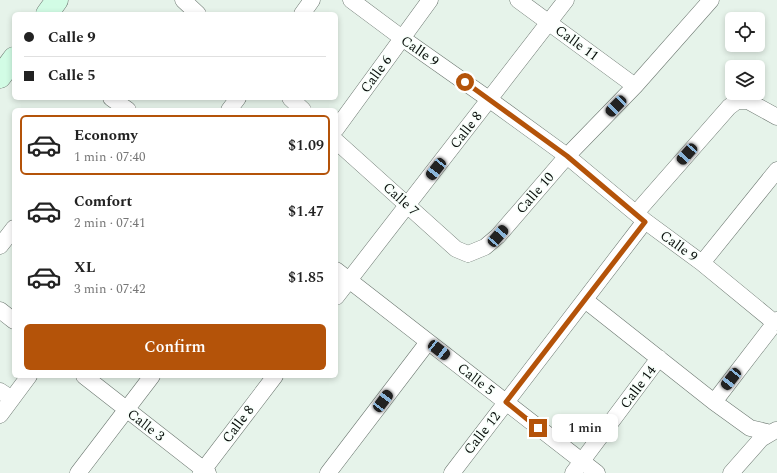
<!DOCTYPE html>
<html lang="en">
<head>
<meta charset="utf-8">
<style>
  :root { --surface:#fff; --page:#f2f2f2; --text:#222; --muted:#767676; --line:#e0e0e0; --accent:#b45309 }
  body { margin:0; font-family:Spectral,serif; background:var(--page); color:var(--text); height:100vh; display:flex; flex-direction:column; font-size:15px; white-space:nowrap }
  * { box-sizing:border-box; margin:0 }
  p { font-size:13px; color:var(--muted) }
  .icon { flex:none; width:22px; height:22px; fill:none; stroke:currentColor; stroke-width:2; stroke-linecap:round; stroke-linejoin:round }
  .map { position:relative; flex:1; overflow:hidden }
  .side { position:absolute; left:12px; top:108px; width:326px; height:270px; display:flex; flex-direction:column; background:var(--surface); border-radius:6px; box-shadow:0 2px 6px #0003 }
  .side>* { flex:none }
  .guide { position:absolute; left:12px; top:12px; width:326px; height:88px; border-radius:6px; box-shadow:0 2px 6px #0003; display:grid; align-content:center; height:88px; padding:0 12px; background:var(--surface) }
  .controls { position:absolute; left:725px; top:12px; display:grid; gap:8px }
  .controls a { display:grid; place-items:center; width:40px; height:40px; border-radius:6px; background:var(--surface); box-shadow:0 2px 6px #0003; font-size:20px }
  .end { position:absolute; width:18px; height:18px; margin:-9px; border:5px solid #b45309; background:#fff; box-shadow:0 0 0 2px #fff }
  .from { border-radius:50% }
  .bubble { position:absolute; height:28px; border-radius:6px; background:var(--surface); box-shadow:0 2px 6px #0003; font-size:13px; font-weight:600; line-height:28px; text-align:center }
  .car { position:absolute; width:12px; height:24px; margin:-12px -6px; border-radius:5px; box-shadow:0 0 3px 1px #0007; background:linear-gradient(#222 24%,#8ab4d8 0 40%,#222 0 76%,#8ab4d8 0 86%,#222 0) }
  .guide b { display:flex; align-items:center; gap:14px; height:38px; font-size:15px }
  .guide b+b { border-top:1px solid var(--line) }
  .guide i { width:10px; height:10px; background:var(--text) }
  ul { padding:7px 0 0; list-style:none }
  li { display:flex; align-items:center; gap:12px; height:60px; margin:0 8px 6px; padding:0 4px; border:2px solid transparent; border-radius:6px }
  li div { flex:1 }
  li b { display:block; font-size:15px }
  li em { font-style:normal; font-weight:600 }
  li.current { border-color:var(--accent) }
  li>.icon { width:36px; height:36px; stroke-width:1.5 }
  .primary-button { display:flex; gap:8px; margin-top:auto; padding:8px 12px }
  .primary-button a { flex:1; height:46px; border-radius:6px; background:var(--accent); color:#fff; font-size:16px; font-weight:600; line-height:46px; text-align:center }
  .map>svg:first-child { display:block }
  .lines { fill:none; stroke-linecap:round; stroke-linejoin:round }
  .street-casing { stroke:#6c7770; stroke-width:17 }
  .secondary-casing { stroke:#6c7770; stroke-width:23 }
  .street { stroke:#fff; stroke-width:16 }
  .secondary { stroke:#d2fce5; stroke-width:22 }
  .route { stroke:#b45309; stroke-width:5 }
  .labels { text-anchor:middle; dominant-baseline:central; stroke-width:3; stroke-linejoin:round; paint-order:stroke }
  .street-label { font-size:14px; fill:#080d0a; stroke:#f7fffa }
</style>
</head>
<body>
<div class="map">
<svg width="777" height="473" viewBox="0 0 777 473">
  <rect width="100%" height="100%" fill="#e6f3ea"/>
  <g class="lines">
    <!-- street casing -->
    <g class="street-casing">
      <path id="street" d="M183,0L198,14
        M351,0L402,38L490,100L567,156L645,221L702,263L775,323
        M518,0L635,86
        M302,14L312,0
        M111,98L128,110
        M290,98L303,110
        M229,110L238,98
        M336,129L430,0
        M336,141L456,249L468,254L485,247L498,236L567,156L635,86L711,0
        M636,213L729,107L737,101H748L777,117
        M0,246L14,228
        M702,263L777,170
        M336,270L597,473
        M336,297L566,0
        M585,300L714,402L750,428L771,433
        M0,310L14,321
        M84,376L208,473
        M0,391L12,399
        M714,402L777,320
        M0,415L29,376
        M78,473L152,376
        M201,473L275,376
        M328,473L428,342
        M452,473L645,221
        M573,473L659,358
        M731,473L761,439L776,430"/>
    </g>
    <!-- secondary casing -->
    <g class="secondary-casing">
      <path id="secondary" d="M47,14L57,0
        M0,77L14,58"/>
    </g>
    <!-- street -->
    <use href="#street" class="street"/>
    <!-- secondary -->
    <use href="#secondary" class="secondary"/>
  </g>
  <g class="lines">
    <!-- route -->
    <path class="route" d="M465,82L567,156L645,222L506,402L538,428"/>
  </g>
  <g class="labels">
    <!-- street labels -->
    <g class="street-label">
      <text transform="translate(577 43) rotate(36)">Calle 11</text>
      <text transform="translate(420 51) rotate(35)">Calle 9</text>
      <text transform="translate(376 74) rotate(-54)">Calle 6</text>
      <text transform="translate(466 130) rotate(-52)">Calle 8</text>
      <text transform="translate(535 193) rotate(-49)">Calle 10</text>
      <text transform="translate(401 199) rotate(42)">Calle 7</text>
      <text transform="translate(679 246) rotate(36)">Calle 9</text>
      <text transform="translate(476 379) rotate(38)">Calle 5</text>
      <text transform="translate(638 387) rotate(-53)">Calle 14</text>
      <text transform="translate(238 424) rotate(-53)">Calle 8</text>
      <text transform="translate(146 425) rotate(38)">Calle 3</text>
      <text transform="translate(482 433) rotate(-52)">Calle 12</text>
    </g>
  </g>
</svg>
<div class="controls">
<a><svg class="icon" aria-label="locate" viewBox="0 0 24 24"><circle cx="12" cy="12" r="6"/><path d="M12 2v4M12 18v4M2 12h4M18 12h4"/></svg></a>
<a><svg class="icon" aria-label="layers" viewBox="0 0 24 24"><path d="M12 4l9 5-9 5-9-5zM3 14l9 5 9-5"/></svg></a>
</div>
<i class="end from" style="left:465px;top:82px"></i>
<i class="end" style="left:538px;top:428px"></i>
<div class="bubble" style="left:552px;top:414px;width:66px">1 min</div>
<i class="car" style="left:616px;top:106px;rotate:224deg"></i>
<i class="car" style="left:687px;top:154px;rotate:222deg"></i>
<i class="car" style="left:436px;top:169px;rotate:218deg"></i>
<i class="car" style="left:498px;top:236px;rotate:41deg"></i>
<i class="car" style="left:439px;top:350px;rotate:128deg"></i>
<i class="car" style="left:731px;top:379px;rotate:218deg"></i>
<i class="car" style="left:383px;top:401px;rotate:37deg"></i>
<div class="guide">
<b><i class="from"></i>Calle 9</b>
<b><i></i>Calle 5</b>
</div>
<section class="side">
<ul>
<li class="current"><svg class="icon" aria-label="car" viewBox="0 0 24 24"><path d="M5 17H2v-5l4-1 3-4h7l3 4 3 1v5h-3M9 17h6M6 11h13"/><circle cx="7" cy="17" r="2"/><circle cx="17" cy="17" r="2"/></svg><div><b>Economy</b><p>1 min · 07:40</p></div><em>$1.09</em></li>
<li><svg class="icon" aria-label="car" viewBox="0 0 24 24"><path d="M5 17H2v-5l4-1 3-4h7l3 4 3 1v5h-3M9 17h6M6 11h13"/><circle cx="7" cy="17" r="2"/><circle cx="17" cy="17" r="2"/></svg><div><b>Comfort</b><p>2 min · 07:41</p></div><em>$1.47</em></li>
<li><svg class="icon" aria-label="car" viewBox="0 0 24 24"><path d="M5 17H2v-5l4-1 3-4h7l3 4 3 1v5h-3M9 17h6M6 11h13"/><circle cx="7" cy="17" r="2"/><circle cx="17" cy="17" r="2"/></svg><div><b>XL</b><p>3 min · 07:42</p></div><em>$1.85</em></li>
</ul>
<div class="primary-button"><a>Confirm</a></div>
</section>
</div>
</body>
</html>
